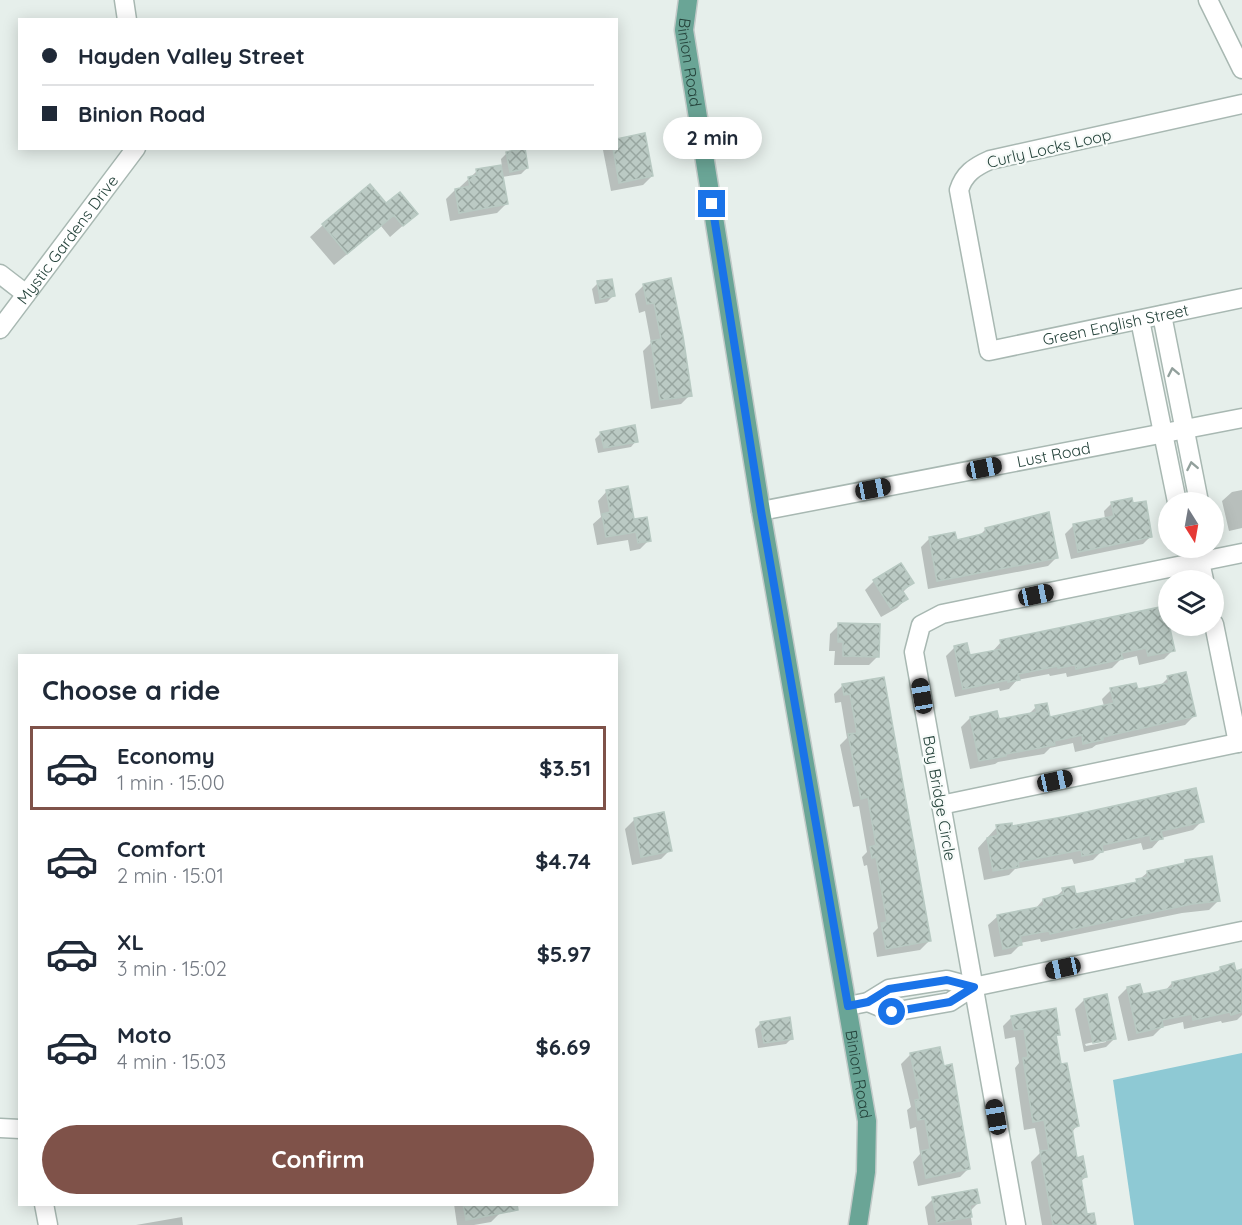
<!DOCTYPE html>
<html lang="en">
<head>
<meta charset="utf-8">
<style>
  :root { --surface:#fff; --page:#f2f2f3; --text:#1f2937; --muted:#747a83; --line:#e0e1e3; --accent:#7f5249 }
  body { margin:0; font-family:Quicksand,sans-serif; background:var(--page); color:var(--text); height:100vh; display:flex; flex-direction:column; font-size:22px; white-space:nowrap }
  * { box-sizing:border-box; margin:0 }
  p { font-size:20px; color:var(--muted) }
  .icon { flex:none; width:33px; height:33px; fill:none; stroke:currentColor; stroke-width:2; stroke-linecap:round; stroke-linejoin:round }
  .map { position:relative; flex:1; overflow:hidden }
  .drawer { position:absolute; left:18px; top:654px; width:600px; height:552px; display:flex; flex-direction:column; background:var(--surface); border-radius:0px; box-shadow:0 3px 15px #0003 }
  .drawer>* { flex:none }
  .banner { position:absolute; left:18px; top:18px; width:600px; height:132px; border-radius:0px; box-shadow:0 3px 15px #0003; display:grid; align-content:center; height:132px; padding:0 24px; background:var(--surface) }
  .needle { width:39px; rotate:169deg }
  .controls { position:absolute; left:1158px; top:492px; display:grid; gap:12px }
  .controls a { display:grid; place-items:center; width:66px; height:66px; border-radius:50%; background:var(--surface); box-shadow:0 3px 15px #0003; font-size:30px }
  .end { position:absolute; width:27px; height:27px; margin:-14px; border:8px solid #1a73e8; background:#fff; box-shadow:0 0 0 3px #fff }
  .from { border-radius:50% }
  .bubble { position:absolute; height:42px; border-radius:21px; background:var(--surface); box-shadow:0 3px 15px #0003; font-size:20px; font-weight:700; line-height:42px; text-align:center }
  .car { position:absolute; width:18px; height:36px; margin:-18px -9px; border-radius:8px; box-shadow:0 0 4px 2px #0007; background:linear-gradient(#222 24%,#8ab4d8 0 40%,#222 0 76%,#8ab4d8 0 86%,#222 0) }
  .banner b { display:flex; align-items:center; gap:21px; height:57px; font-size:22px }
  .banner b+b { border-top:2px solid var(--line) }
  .banner i { width:15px; height:15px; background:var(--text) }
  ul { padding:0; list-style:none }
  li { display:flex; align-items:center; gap:18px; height:84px; margin:0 12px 9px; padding:0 12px; border:3px solid transparent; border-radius:0px }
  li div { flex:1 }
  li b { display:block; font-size:22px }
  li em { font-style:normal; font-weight:700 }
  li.selected { border-color:var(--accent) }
  li>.icon { width:54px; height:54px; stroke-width:1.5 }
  h2 { padding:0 24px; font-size:27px; line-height:72px }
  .button { display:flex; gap:12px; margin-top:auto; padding:12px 24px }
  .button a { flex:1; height:69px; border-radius:36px; background:var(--accent); color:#fff; font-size:24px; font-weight:700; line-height:69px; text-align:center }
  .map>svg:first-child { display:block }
  .water { fill:#8ec9d4 }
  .shadow { fill:#0003; fill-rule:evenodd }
  .building { fill:url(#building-cross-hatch); stroke:#b8c9c2; stroke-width:1.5 }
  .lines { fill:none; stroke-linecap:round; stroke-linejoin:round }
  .minor-casing { stroke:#a8b8b2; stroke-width:21 }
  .major-casing { stroke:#c2cac8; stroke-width:21 }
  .minor { stroke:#fff; stroke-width:18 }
  .major { stroke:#6aa596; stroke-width:18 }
  .oneway { stroke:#92a09c }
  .route { stroke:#1a73e8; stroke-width:8 }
  .labels { text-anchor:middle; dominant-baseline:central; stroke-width:4.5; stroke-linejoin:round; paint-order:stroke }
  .street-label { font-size:16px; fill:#24423a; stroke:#f7fbf9 }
</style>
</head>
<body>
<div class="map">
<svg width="1242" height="1225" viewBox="0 0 1242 1225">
  <defs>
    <pattern id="building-cross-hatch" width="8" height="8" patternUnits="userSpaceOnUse" patternTransform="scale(1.5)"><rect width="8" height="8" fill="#bbcac4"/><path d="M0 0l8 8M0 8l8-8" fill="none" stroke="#98a6a0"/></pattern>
  </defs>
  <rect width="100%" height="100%" fill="#e6efeb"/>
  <!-- water -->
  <path class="water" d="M1242,1053V1225H1134L1113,1080Z"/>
  <!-- shadow -->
  <path class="shadow" d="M605,148H616L652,176L643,185L611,191L603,150Z
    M507,153L527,168L521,174L502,177L506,204L497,213L450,221L446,199L455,190L460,189V187L477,171L502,167L501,159Z
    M386,205L416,214L390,237L381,226L334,265L310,237L323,225Z
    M670,280L690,395L681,404L651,409L643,351L651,343L645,311L639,313L635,294L644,285Z
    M598,283L613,296L607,302L595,304L592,289Z
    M601,433L636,441L631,447L598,453L595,439Z
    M1242,490V528L1229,531L1222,501L1232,492Z
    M607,491L649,540L640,549L630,551L628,540L597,545L593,524L601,517L598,501Z
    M1112,503L1151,536L1143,544L1071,559L1065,534L1073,526L1105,519L1104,511Z
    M986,529L1057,557L1048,566L928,589L921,547L930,538L956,542L978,537Z
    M901,565L912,583L902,593L906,599L897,608L881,617L865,590L874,581Z
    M1164,608L1173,650L1164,659L1139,665L1137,656L1120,660L1112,668L1067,677L1066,673L1050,676L1049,674L1017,680L1009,689L1000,691L999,688L955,697L946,656L955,647L968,657L992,652L1001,642Z
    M839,625L878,656L869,665H834L835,651H829L830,634Z
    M1168,678L1194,716L1185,725L1096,745L1092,748L1075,752L1073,743L1050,748L1044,754L998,762L995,764L970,769L961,727L970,718L998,721L1028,715L1036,707L1049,718L1104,706L1102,699L1111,690L1137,691L1160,686Z
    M882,679L929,941L920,950L877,957L873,933L878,928L867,865L864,866L862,857L867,852L859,806L853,807L840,745L847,738L841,702L835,703L834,694L843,685Z
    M634,820L670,850L661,859L632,865L625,829Z
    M1202,821L1193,830L1161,838L1152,848L1143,850L1141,843L1101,852L1093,860L1074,864L1072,859L1015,869L1009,875L984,880L978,848L997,827Z
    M1185,862L1219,900L1209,910L1182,913L1041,942L1040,939L1020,943V945L1011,954L994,957L988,925L998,916L1034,910L1043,900L1055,898L1063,890L1075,896L1134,884L1148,872L1182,865Z
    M1221,968L1235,972L1242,971V1015L1237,1020L1222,1023L1221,1021L1184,1029L1183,1022L1162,1027L1153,1036L1128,1041L1118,997L1127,988L1142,996L1164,992L1172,983L1215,974Z
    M1084,1000L1115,1038L1106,1047L1084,1052L1075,1009ZM1106,1039V1042L1086,1046L1085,1044Z
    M1012,1017L1058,1034L1055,1038L1059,1065L1077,1126L1072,1132L1076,1159L1086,1177L1080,1182L1086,1216L1093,1225H1042L1031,1162L1040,1153L1035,1128L1024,1130L1015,1068L1019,1063L1015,1037L1005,1039L1003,1026Z
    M761,1023L792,1038L786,1044L758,1048L755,1029Z
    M910,1055L969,1168L960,1177L918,1186L913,1162L920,1154L916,1127L910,1129L907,1110L911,1107L901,1064Z
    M933,1199L979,1202L970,1211L972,1225H928L925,1207Z
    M499,1204L501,1212L491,1222L474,1225H457L454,1204Z
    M182,1217L183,1225H136Z"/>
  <!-- building -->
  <path class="building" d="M645,133L653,176L619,183L613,148H616V139Z
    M525,148L528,168L510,172L506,152Z
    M501,165L508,204L459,213L455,189L470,186L468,177L477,175L476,169Z
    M370,184L386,203L400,192L418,214L403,226L394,215L347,254L322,224Z
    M671,278L683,336L692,396L660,400L651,341L661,339L654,303L647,304L643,284Z
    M612,279L615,296L600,299L597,281Z
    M635,425L638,442L604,448L600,432Z
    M628,486L634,519L647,517L651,541L638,543L636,532L606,537L602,514L610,512L606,490Z
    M1132,498L1133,503L1146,501L1152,537L1078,552L1073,524L1114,516L1111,502Z
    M1049,512L1058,558L937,581L929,537L955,532L957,540L986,533L985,528Z
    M901,563L914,583L902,590L908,599L891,609L873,580Z
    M1165,606L1175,651L1148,656L1146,648L1121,653L1123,659L1076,669L1075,665L1058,668V666L1018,674L1020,680L1008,682V680L963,689L954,646L967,643L970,655L1002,649L1000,640Z
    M838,623L880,624L879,657L843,656V642H838Z
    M1186,672L1196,716L1103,737V740L1083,744L1082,735L1054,741L1055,745L1006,754V756L979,761L970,717L997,711L999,719L1037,712L1035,705L1047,703L1050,717L1114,703L1110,688L1136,683L1138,689L1169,683L1167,676Z
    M884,677L931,941L886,949L881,923L887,922L876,857L872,858L870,847L876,845L870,810L868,797L861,799L848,734L857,733L850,694L844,695L842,684Z
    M1196,788L1204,822L1161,831L1163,839L1151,841L1150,835L1102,845L1103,852L1082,856L1081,850L1018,862L1019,867L993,871L987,838L998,835L996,825L1012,823V826L1068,816Z
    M664,812L672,851L641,857L634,818Z
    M1212,856L1220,901L1192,904L1050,934L1049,931L1020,936L1022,945L1003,949L997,915L1044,906L1043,899L1064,894L1062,888L1074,886L1076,894L1137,882L1136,879L1148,877L1147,871L1185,863V860Z
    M1234,963L1236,971L1242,969V1012L1231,1015L1230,1012L1193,1020L1192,1014L1162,1020L1163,1027L1137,1033L1127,987L1140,984L1143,994L1173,988L1172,982L1221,971L1220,967Z
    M1107,994L1116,1039L1093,1043L1084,999Z
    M1056,1008L1060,1035H1056L1061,1064L1067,1063L1079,1126L1072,1128L1077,1158L1083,1156L1087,1177L1081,1178L1087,1214L1094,1213L1096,1225H1053L1040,1151L1049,1150L1044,1120L1033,1122L1023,1058L1028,1057L1024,1029L1014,1030L1011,1016Z
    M790,1017L793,1039L764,1043L760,1022Z
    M940,1047L944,1066L952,1064L970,1169L926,1178L921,1151L930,1149L925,1119L918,1120L915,1100L920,1099L910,1053Z
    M977,1189L980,1203L970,1205L972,1217L937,1223L932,1197Z
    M463,1204H517L518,1210L466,1220Z"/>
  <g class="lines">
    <!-- minor casing -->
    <g class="minor-casing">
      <g id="minor">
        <path d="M124,0L127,20"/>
        <path d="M1208,0L1242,69"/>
        <path id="s1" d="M1242,104L990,160C974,167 964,174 959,190L989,351L1242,298"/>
        <path d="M0,274L26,294"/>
        <path d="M1162,315L1199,502"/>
        <path d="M1140,320L1177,502"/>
        <path id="s2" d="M0,329L136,148"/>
        <path id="s3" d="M761,511L1242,418"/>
        <path d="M1204,548L1200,562L1204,580"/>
        <path d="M1214,624L1238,743"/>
        <path d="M941,805L1242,742"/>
        <path d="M868,1002L892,1012L950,1002L973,987L1242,931"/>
        <path d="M848,1006L868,1002L889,989L947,980L973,987"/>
        <path d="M0,1128L20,1129"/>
        <path d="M44,1204L48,1225"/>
        <path d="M1016,1225L914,652L921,625L942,614L1242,553"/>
      </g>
    </g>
    <!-- major casing -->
    <g class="major-casing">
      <g id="major">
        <path id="s4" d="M688,0L684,30L761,511L867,1121L866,1172L858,1225"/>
      </g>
    </g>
    <!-- minor -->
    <use href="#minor" class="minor"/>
    <!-- major -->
    <use href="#major" class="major"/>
  </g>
  <!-- one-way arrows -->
  <defs><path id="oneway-chevron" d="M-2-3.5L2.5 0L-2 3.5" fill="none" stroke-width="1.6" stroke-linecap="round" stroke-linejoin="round" transform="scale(1.5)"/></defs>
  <g class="oneway">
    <use href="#oneway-chevron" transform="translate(1173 372) rotate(-101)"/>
    <use href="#oneway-chevron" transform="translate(1192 466) rotate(-101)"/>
  </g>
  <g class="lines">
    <!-- route -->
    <path class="route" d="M712,204L761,511L848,1006L868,1002L889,989L947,980L974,987L950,1002L892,1012"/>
  </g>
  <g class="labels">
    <!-- street labels -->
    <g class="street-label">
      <text stroke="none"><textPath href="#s4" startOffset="63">Binion Road</textPath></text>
      <text transform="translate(1049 148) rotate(-13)">Curly Locks Loop</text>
      <text stroke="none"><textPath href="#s2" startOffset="112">Mystic Gardens Drive</textPath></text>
      <text stroke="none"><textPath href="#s1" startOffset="596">Green English Street</textPath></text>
      <text stroke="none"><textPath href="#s3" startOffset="298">Lust Road</textPath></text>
      <text transform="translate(940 798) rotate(80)">Bay Bridge Circle</text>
      <text stroke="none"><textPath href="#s4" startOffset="1089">Binion Road</textPath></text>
    </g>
  </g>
</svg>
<div class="controls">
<a><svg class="needle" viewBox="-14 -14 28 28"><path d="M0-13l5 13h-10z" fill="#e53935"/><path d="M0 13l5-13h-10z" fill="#747a83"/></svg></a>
<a><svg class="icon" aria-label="layers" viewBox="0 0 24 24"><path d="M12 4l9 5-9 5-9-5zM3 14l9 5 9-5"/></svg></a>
</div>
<i class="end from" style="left:892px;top:1012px"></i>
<i class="end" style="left:712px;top:204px"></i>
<div class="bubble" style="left:663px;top:117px;width:99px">2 min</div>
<i class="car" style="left:984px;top:468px;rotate:79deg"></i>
<i class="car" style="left:873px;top:489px;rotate:79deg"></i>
<i class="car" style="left:1036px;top:595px;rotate:78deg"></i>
<i class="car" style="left:922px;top:696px;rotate:350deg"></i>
<i class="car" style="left:1055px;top:781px;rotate:78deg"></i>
<i class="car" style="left:1063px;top:968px;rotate:258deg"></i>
<i class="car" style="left:996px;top:1117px;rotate:350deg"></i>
<div class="banner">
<b><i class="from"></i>Hayden Valley Street</b>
<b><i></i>Binion Road</b>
</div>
<section class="drawer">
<h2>Choose a ride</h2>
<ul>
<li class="selected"><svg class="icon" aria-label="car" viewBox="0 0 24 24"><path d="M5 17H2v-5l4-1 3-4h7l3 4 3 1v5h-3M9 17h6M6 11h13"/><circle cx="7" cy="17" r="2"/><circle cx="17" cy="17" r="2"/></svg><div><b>Economy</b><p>1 min · 15:00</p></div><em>$3.51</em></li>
<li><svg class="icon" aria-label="car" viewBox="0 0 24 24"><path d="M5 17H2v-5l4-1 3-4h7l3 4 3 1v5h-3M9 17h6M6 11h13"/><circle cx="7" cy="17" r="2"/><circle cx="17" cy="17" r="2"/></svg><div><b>Comfort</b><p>2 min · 15:01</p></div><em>$4.74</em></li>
<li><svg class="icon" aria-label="car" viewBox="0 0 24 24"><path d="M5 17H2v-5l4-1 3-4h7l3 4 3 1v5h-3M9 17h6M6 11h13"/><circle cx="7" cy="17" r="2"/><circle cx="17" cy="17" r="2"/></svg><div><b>XL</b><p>3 min · 15:02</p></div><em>$5.97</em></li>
<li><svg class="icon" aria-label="car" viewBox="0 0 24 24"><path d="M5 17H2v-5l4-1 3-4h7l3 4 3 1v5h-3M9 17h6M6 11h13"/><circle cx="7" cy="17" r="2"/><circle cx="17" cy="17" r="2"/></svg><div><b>Moto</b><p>4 min · 15:03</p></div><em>$6.69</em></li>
</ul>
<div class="button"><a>Confirm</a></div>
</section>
</div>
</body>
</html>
